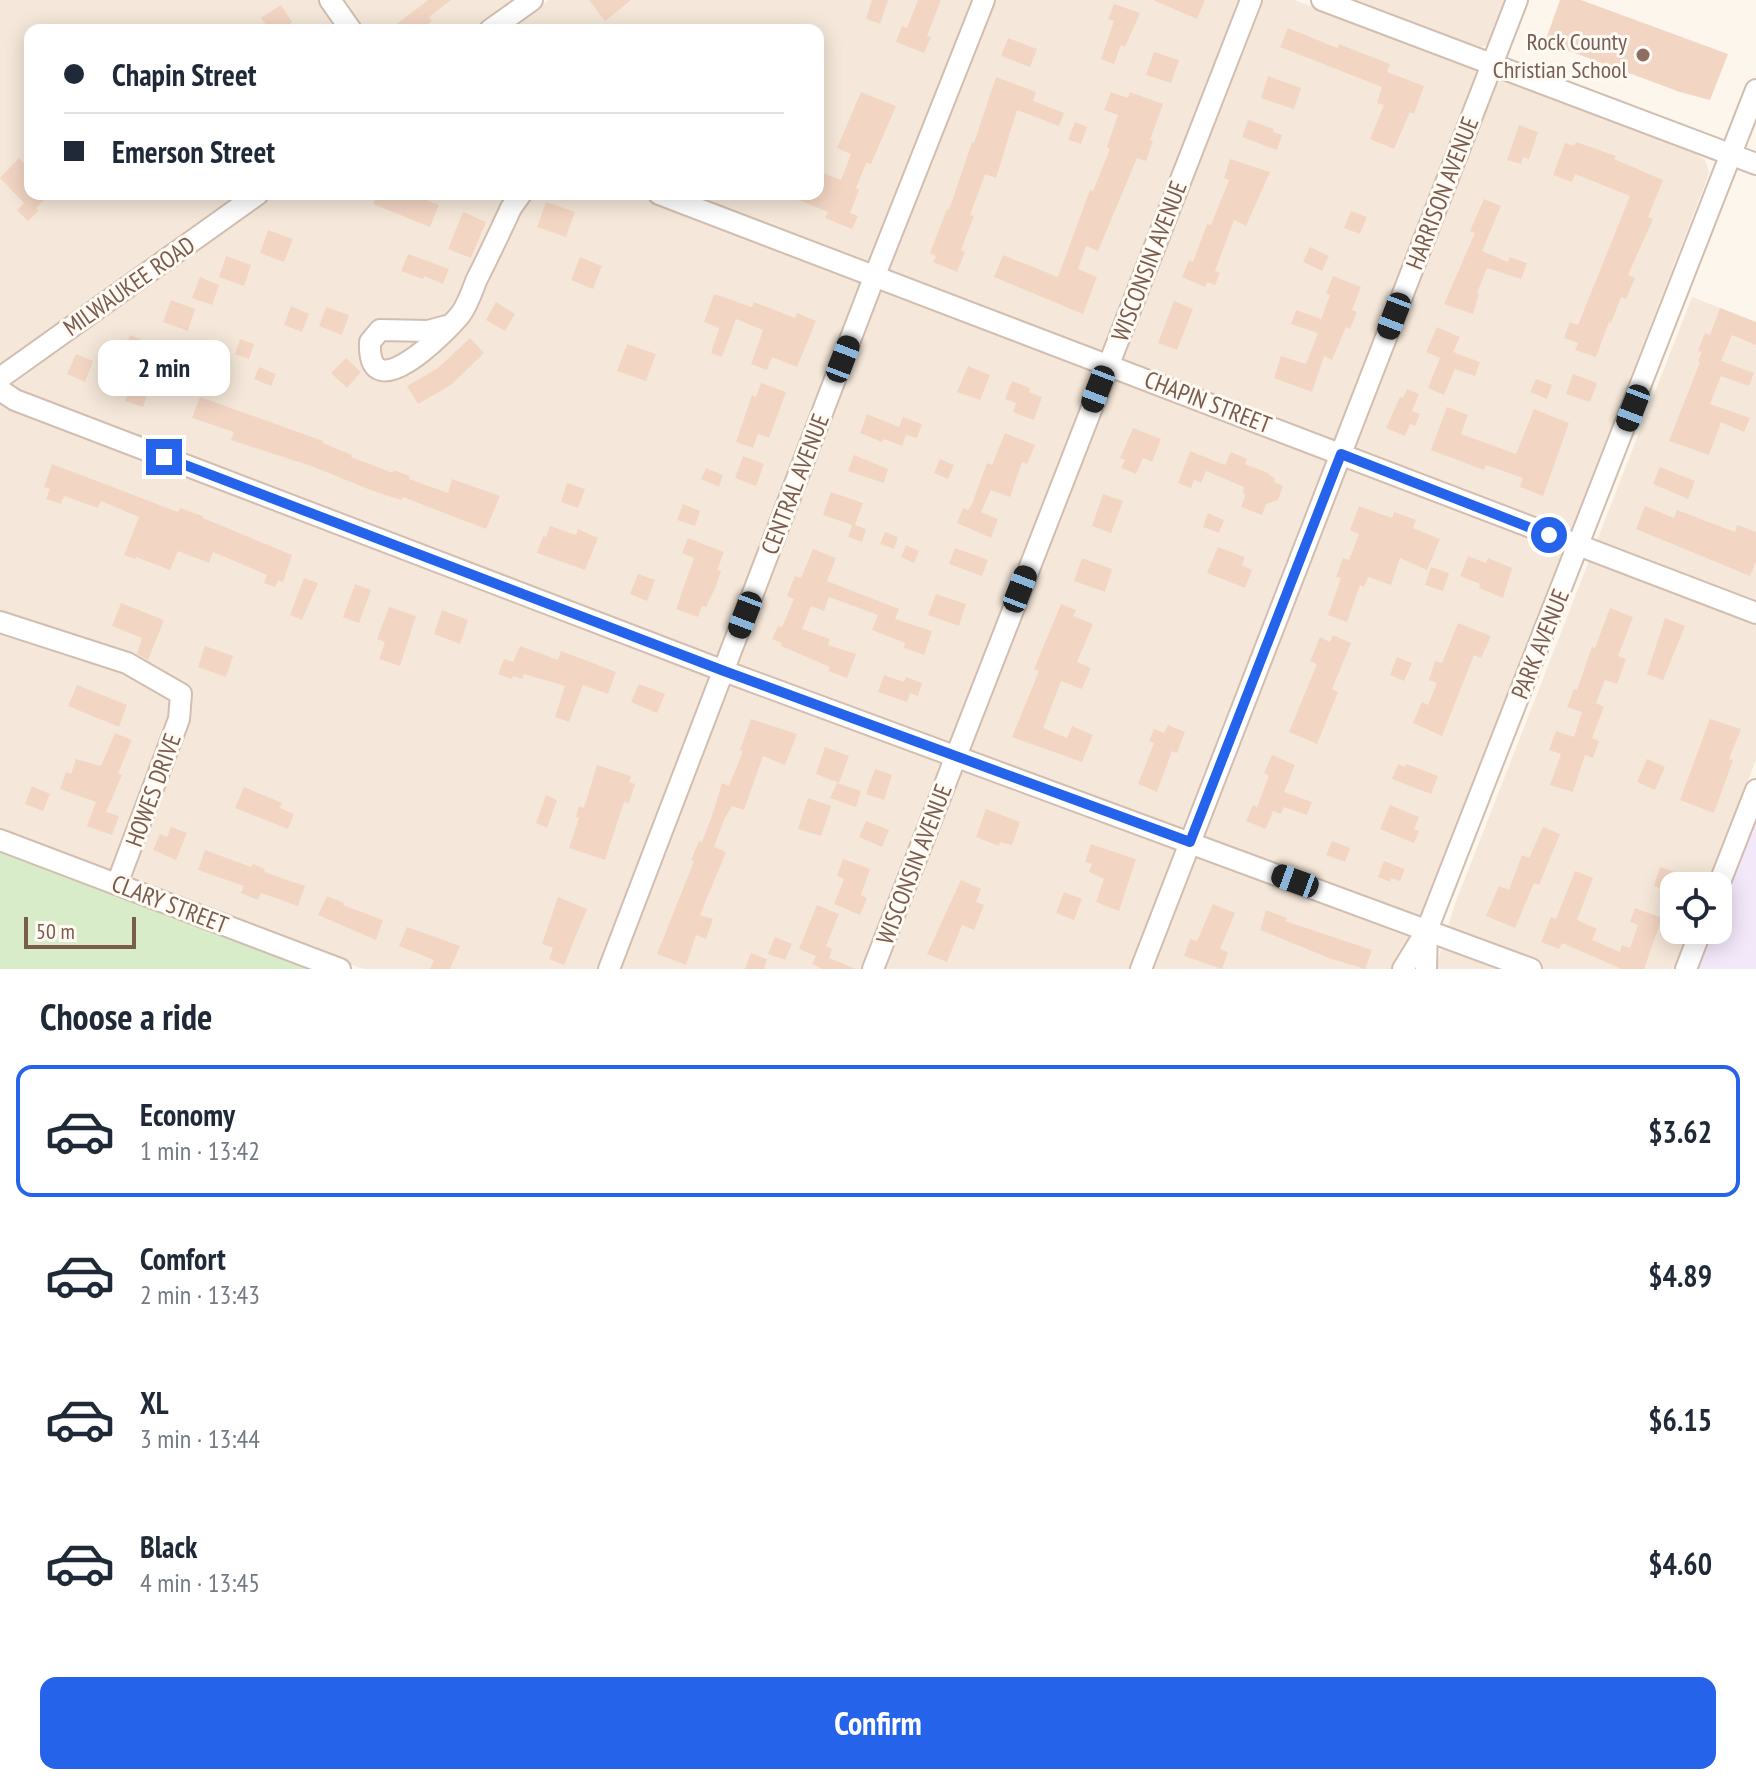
<!DOCTYPE html>
<html lang="en">
<head>
<meta charset="utf-8">
<style>
  :root { --surface:#fff; --page:#f2f2f3; --text:#1f2937; --muted:#747a83; --line:#e0e1e3; --accent:#2563eb }
  body { margin:0; font-family:"PT Sans Narrow",sans-serif; background:var(--page); color:var(--text); height:100vh; display:flex; flex-direction:column; font-size:30px; white-space:nowrap }
  * { box-sizing:border-box; margin:0 }
  p { font-size:26px; color:var(--muted) }
  .icon { flex:none; width:44px; height:44px; fill:none; stroke:currentColor; stroke-width:2; stroke-linecap:round; stroke-linejoin:round }
  .map { position:relative; height:969px; overflow:hidden }
  .side { display:flex; flex-direction:column; background:var(--surface); flex:1 }
  .side>* { flex:none }
  .banner { position:absolute; left:24px; top:24px; width:800px; height:176px; border-radius:16px; box-shadow:0 4px 20px #0003; display:grid; align-content:center; height:176px; padding:0 40px; background:var(--surface) }
  .buttons { position:absolute; left:1660px; top:872px; display:grid; gap:16px }
  .buttons a { display:grid; place-items:center; width:72px; height:72px; border-radius:16px; background:var(--surface); box-shadow:0 4px 20px #0003; font-size:40px }
  .scale { position:absolute; left:24px; bottom:20px; width:112px; box-sizing:border-box; padding-left:8px; border:4px solid #7a5c4d; border-top:0; font-size:22px; line-height:28px; white-space:nowrap; color:#7a5c4d; -webkit-text-stroke:6px #fffaf3; paint-order:stroke }
  .end { position:absolute; width:36px; height:36px; margin:-18px; border:10px solid #2563eb; background:#fff; box-shadow:0 0 0 4px #fff }
  .from { border-radius:50% }
  .bubble { position:absolute; height:56px; border-radius:16px; background:var(--surface); box-shadow:0 4px 20px #0003; font-size:26px; font-weight:800; line-height:56px; text-align:center }
  .car { position:absolute; width:24px; height:48px; margin:-24px -12px; border-radius:10px; box-shadow:0 0 6px 2px #0007; background:linear-gradient(#222 24%,#8ab4d8 0 40%,#222 0 76%,#8ab4d8 0 86%,#222 0) }
  .banner b { display:flex; align-items:center; gap:28px; height:76px; font-size:30px }
  .banner b+b { border-top:2px solid var(--line) }
  .banner i { width:20px; height:20px; background:var(--text) }
  ul { padding:0; list-style:none }
  li { display:flex; align-items:center; gap:24px; height:132px; margin:0 16px 12px; padding:0 24px; border:4px solid transparent; border-radius:16px }
  li div { flex:1 }
  li b { display:block; font-size:30px }
  li em { font-style:normal; font-weight:800 }
  li.on { border-color:var(--accent) }
  li>.icon { width:72px; height:72px; stroke-width:1.5 }
  h2 { padding:0 40px; font-size:36px; line-height:96px }
  .cta { display:flex; gap:16px; margin-top:auto; padding:16px 40px }
  .cta a { flex:1; height:92px; border-radius:16px; background:var(--accent); color:#fff; font-size:32px; font-weight:800; line-height:92px; text-align:center }
  .map>svg:first-child { display:block }
  .residential { fill:#f5e8da }
  .education { fill:#f3e8fa }
  .green { fill:#d8ecc9 }
  .building { fill:#f3d5c3 }
  .lines { fill:none; stroke-linecap:round; stroke-linejoin:round }
  .minor-casing { stroke:#d1beb0; stroke-width:24 }
  .minor { stroke:#fff; stroke-width:20 }
  .route { stroke:#2563eb; stroke-width:10 }
  .education-dot { fill:#8d6e63; stroke:#fffaf3; stroke-width:3 }
  .labels { text-anchor:middle; dominant-baseline:central; stroke-width:6; stroke-linejoin:round; paint-order:stroke }
  .education-label { font-size:24px; fill:#785e54; stroke:#fffaf3; text-anchor:end }
  .street-label { font-size:24px; fill:#7a5c4d; stroke:#fffaf3 }
</style>
</head>
<body>
<div class="map">
<svg width="1756" height="969" viewBox="0 0 1756 969">
  <rect width="100%" height="100%" fill="#fdf6ec"/>
  <!-- residential -->
  <path class="residential" d="M0,0H514L472,30H30V194H241L0,366Z
    M549,0H1294L1685,147L1705,160L1709,172L1706,182L1428,900L1394,969H363L0,832V390L275,194H818V30H506Z
    M1349,0H1508L1489,44L1479,48Z
    M1692,297L1756,322V760L1708,886H1674V930H1691L1676,969H1435L1455,904Z"/>
  <!-- education -->
  <path class="education" d="M1756,819V969H1698L1713,930H1718V918Z"/>
  <!-- green -->
  <path class="green" d="M0,850L313,969H0Z"/>
  <!-- building -->
  <path class="building" d="M428,0H451L429,17L432,21L420,30H389Z
    M589,0H631L605,21Z
    M872,0H888L880,24L866,19Z
    M918,0H941L927,36L931,37L924,53L896,42L902,26L907,28Z
    M1153,0H1205L1197,19Z
    M1560,0H1581L1728,54L1710,100L1680,92L1545,42Z
    M1114,4L1140,13L1125,47L1121,45L1114,64L1101,59L1114,21L1108,19Z
    M281,5L292,22L280,30H270L261,18Z
    M1288,28L1337,48L1339,44L1390,64L1387,72L1424,86L1414,114L1410,112L1394,149L1370,139L1384,105L1377,103L1382,87L1280,47Z
    M1008,38L1037,49L1030,67L1001,56Z
    M1154,52L1179,60L1171,83L1146,75Z
    M1268,76L1301,88L1294,109L1261,98Z
    M996,77L1036,92L1033,101L1064,113L1059,126L1017,110L996,178L985,174L970,215L974,216L961,250L965,252L957,272L933,262L936,256L930,253L947,209L949,210L972,142L974,143Z
    M861,92L896,106L871,164L866,163L856,188L859,190L850,213L858,216L852,229L825,218L828,212L784,194H818V171L841,180L851,154L837,148Z
    M1111,92L1128,98L1130,92L1163,104L1150,140L1153,141L1146,161L1137,158L1098,251L1086,246L1078,269L1097,277L1083,314L994,277L1003,255L1058,277L1090,190L1093,191L1110,149L1107,147L1118,115L1104,110Z
    M1248,120L1274,129L1273,132L1282,135L1277,150L1242,137Z
    M1075,122L1087,127L1081,144L1068,140Z
    M1519,125L1538,132L1529,159L1523,157L1521,164L1507,160Z
    M1576,142L1616,156L1614,159L1663,180L1648,217L1653,219L1628,275L1635,278L1626,299L1621,297L1611,323L1609,322L1596,357L1575,350L1578,343L1564,338L1570,322L1578,325L1630,196L1575,174L1572,182L1553,175L1565,143L1574,146Z
    M19,158L30,169V194H50L36,208L38,211L28,221L17,210L24,203L0,178Z
    M1230,159L1270,172L1246,226L1234,220L1215,271L1220,273L1215,285L1207,282L1205,287L1182,277L1189,260L1193,262L1207,224L1211,225L1229,180L1224,178Z
    M377,194H412L439,205L430,227L373,204Z
    M1484,199L1501,206L1482,251L1508,262L1510,257L1527,263L1521,279L1487,268L1477,293L1479,294L1473,314L1444,304L1475,233L1470,231Z
    M546,202L575,212L566,237L537,227Z
    M1351,211L1367,217L1360,234L1344,228Z
    M463,212L486,222L471,258L448,249Z
    M268,230L293,239L284,262L260,253Z
    M1310,247L1329,256L1322,271L1303,262Z
    M408,254L449,269L443,284L424,276L423,279L401,271Z
    M226,256L251,265L244,286L219,277Z
    M580,257L602,266L593,289L571,280Z
    M1333,276L1361,287L1352,310L1357,312L1350,329L1346,327L1332,360L1324,356L1312,392L1274,378L1281,356L1306,364L1318,333L1291,324L1296,310L1321,319L1330,295L1326,293Z
    M200,277L219,285L212,305L192,298Z
    M714,294L752,307L754,302L795,318L797,313L816,321L797,367L772,357L767,370L751,364L763,330L736,319L722,357L711,353L719,328L704,322Z
    M171,300L195,309L188,331L163,322Z
    M1174,301L1193,309L1177,350L1158,343Z
    M496,302L515,314L505,331L486,320Z
    M291,306L309,314L302,332L284,325Z
    M326,307L349,315L342,335L319,326Z
    M1720,308L1756,322V345L1732,335L1721,361L1754,373L1749,386L1721,376L1710,404L1750,418L1744,432L1721,422L1709,455L1669,441L1700,362L1698,361L1702,352L1698,351L1705,333L1710,335Z
    M1437,327L1460,337L1453,352L1480,362L1475,376L1455,369L1444,395L1428,388L1440,358L1426,352Z
    M130,335L155,345L149,360L124,350Z
    M470,338L484,353L451,385L418,404L407,386L438,368Z
    M240,339L254,344L249,359L235,354Z
    M627,344L656,354L646,381L617,371Z
    M76,354L93,361L85,382L67,374Z
    M346,358L361,372L347,388L331,373Z
    M169,363L181,369L176,380L164,375Z
    M968,366L990,375L980,400L957,392Z
    M259,367L276,374L271,386L254,379Z
    M1573,374L1597,383L1590,402L1566,394Z
    M1536,379L1552,385L1547,399L1530,392Z
    M133,380L150,387L143,407L125,401Z
    M1012,381L1030,388L1029,392L1042,397L1034,420L1013,412L1016,403L1005,399Z
    M761,383L786,392L769,438L758,434L753,448L736,442L752,395L756,397Z
    M1407,389L1419,394L1412,411L1420,414L1415,426L1410,424L1405,436L1386,428L1400,397L1403,398Z
    M200,397L323,441V443L352,455L351,457L393,473L394,470L410,476L409,479L448,493L452,479L500,496L486,529L403,497L401,500L373,491L314,467L231,440L234,432L192,418Z
    M1447,407L1468,415L1461,434L1516,454L1534,409L1569,423L1543,496L1520,487L1523,478L1486,465L1484,470L1431,450Z
    M867,414L899,427L903,417L922,424L917,438L906,435L902,446L884,439L882,442L860,433Z
    M1133,428L1161,439L1152,462L1143,458L1136,474L1121,468L1125,460L1120,458Z
    M1005,433L1035,445L1027,464L1022,462L1010,497L991,490L981,512L998,519L991,538L957,523L963,508L968,510L972,504L987,463L992,465Z
    M1190,451L1225,465L1231,452L1247,459L1245,464L1266,472L1275,479L1274,482L1283,486L1278,500L1266,504L1262,515L1241,507L1245,496L1243,492L1244,487L1206,471L1201,483L1194,480L1191,488L1178,483Z
    M854,455L888,469L884,483L848,471Z
    M743,456L764,464L756,486L735,478Z
    M940,459L954,465L948,479L934,473Z
    M52,464L178,512L180,508L203,516V518L292,555L283,582L278,580L275,587L264,583L267,575L213,552L209,563L178,551L170,570L136,557L135,559L124,555L139,517L101,501L98,508L64,496L61,504L46,499L50,489L44,487Z
    M1660,467L1695,481L1688,499L1653,484Z
    M706,468L723,475L719,487L701,479Z
    M567,483L585,489L578,508L561,502Z
    M831,492L863,503L855,525L866,529L862,542L848,537L852,525L823,515Z
    M1103,494L1123,501L1111,533L1092,526Z
    M683,504L700,511L695,526L677,520Z
    M1359,506L1392,518L1394,512L1416,520L1413,528L1440,539L1427,570L1400,558L1391,585L1368,577L1364,587L1360,585L1347,622L1328,615L1341,578L1336,577L1343,558L1349,560L1359,534L1350,530Z
    M1645,506L1674,518L1677,510L1735,532L1737,525L1756,532V562L1750,576L1636,529Z
    M1208,513L1224,520L1219,533L1203,527Z
    M550,526L576,535L578,529L598,538L585,570L537,553L543,536L546,537Z
    M885,532L898,537L894,549L880,544Z
    M688,538L724,552L717,570L721,571L716,586L706,607L702,606L698,617L676,609L694,558L682,553Z
    M906,545L919,551L914,563L901,557Z
    M1218,547L1245,557L1242,565L1252,570L1245,588L1207,573Z
    M955,548L988,560L982,576L949,564Z
    M813,549L836,558L827,581L899,609L895,619L932,631L924,655L904,648L905,643L872,630L878,615L829,597L824,611L811,606L802,629L830,639L828,645L856,654L847,678L828,671L830,667L781,646L782,643L772,639L778,626L782,627L794,599L787,596L795,576L801,578Z
    M1468,556L1486,563L1488,558L1512,568L1503,598L1479,588L1480,584L1460,576Z
    M1082,558L1112,569L1105,592L1074,581Z
    M1431,567L1449,573L1443,591L1425,585Z
    M638,574L655,580L647,601L630,594Z
    M304,578L318,583L302,620L290,615Z
    M355,584L371,590L359,623L343,617Z
    M936,594L966,604L959,626L928,615Z
    M121,603L164,620L148,660L137,654L142,638L112,626Z
    M1061,604L1076,610L1073,616L1093,624L1077,662L1091,668L1082,689L1061,681L1043,728L1067,738L1072,726L1093,735L1082,762L1012,737L1039,671L1034,669Z
    M389,607L416,616L400,666L379,659L385,642L377,639Z
    M1610,608L1633,617L1618,656L1626,659L1617,684L1605,680L1596,703L1604,707L1592,738L1599,741L1593,758L1585,755L1573,792L1550,785L1561,754L1549,750L1556,731L1574,737L1582,712L1567,707L1574,689L1577,690L1592,647L1595,648Z
    M442,610L468,620L460,644L434,634Z
    M1665,618L1685,626L1663,680L1647,674Z
    M1458,623L1491,636L1481,658L1474,655L1442,736L1413,723L1422,702L1428,705L1437,683L1429,680L1435,661L1442,663Z
    M1333,635L1351,643L1332,689L1338,692L1317,744L1289,732L1317,664L1310,661L1320,637L1330,642Z
    M205,646L233,656L226,677L198,667Z
    M520,646L558,660L561,651L616,672L608,694L583,685L569,722L555,717L565,686L524,674L522,679L513,676L512,679L498,674L504,659L513,662Z
    M1397,657L1412,663L1404,681L1390,675Z
    M884,675L904,682L906,677L922,683L918,696L910,693L907,702L878,692Z
    M639,684L665,694L657,713L631,702Z
    M77,685L127,705L119,727L68,706Z
    M751,719L797,734L785,765L763,756L744,810L732,806L724,820L714,847L726,852L700,915L713,919L706,939L696,935L686,965L657,954L694,861L691,860L699,841L702,842L712,816L722,783L729,786L743,751L740,750Z
    M1710,719L1741,729L1729,759L1733,760L1714,813L1680,800Z
    M1168,725L1185,732L1177,753L1172,751L1157,792L1138,784L1154,743L1149,741L1154,729L1164,733Z
    M115,733L132,740L118,773L122,775L106,812L119,816L112,835L87,826L96,802L60,789L66,772L71,774L76,759L101,766Z
    M825,747L849,756L839,783L816,774Z
    M1272,755L1295,765L1284,792L1312,802L1307,815L1284,807L1281,814L1273,811L1266,829L1246,821L1253,805L1257,807L1269,776L1264,773Z
    M1647,759L1665,767L1655,790L1637,782Z
    M1398,764L1405,767L1406,764L1438,776L1431,794L1392,779Z
    M597,765L631,776L629,782L635,784L629,803L624,802L605,860L569,848L579,818L576,817L579,806L584,808Z
    M875,769L892,775L884,800L866,794Z
    M837,783L861,791L856,807L830,798Z
    M32,786L50,794L43,811L25,804Z
    M244,787L282,803L280,808L294,814L288,829L235,808Z
    M546,795L557,800L547,828L536,823Z
    M808,798L831,806L821,836L798,829Z
    M1390,805L1419,817L1414,829L1419,831L1414,843L1380,829Z
    M986,809L1020,822L1012,845L1000,842L999,846L976,837Z
    M866,821L889,830L882,847L859,837Z
    M171,827L187,833L176,860L153,850L160,834L167,837Z
    M1543,827L1560,834L1539,885L1534,883L1515,928L1486,916L1499,886L1509,890L1522,855L1529,858Z
    M1332,841L1350,848L1345,862L1326,855Z
    M1091,844L1136,859L1119,911L1096,902L1104,879L1089,872L1092,864L1085,862Z
    M205,850L251,867L253,864L265,869L264,872L305,886L298,906L261,893L258,900L241,893L244,886L198,870Z
    M843,859L870,869L861,895L867,898L860,915L834,904L844,879L837,876Z
    M1384,861L1405,869L1400,881L1391,878L1390,882L1378,877Z
    M1660,867L1687,876L1684,886H1674V893L1654,886Z
    M1575,871L1593,878L1577,920L1597,929L1592,940L1620,952L1622,945L1630,948L1638,925L1630,922L1635,908L1662,918L1644,969H1622L1562,943L1559,949L1541,942L1551,917L1556,919Z
    M961,880L981,889L976,902L984,905L974,930L962,925L947,962L927,954Z
    M1064,892L1082,899L1074,920L1056,913Z
    M327,896L344,903L343,905L383,920L376,940L318,915Z
    M558,897L587,909L564,965L549,959L553,948L542,944Z
    M1213,904L1235,913L1220,949L1228,952L1222,969L1184,956L1190,939L1197,941Z
    M817,905L839,914L826,946L832,949L829,958L856,969H823L812,964L816,956L799,949Z
    M1266,910L1287,918L1285,921L1372,950L1365,969L1329,958L1260,930Z
    M407,927L460,946L450,969H430L434,960L399,946Z
    M775,937L792,944L785,960L768,954Z
    M751,953L767,959L764,969H745Z"/>
  <g class="lines">
    <!-- minor casing -->
    <g class="minor-casing">
      <path id="minor" d="M330,0L351,30
        M1322,0L1756,164
        M490,30L532,0
        M659,194L1756,613
        M450,325L428,331L380,330L370,342C367,412 445,333 460,315C467,306 472,292 476,281C488,257 500,232 511,208L521,194
        M0,378L258,194
        M0,390L15,400L724,671L1531,969
        M0,622L127,663L181,694L179,719L117,884
        M0,840L340,969
        M1718,887L1756,790
        M609,969L875,275L984,0
        M873,969L1251,0
        M1141,969L1517,0
        M1403,969L1427,930L1756,90
        M1426,969L1427,930
        M1686,969L1701,930"/>
    </g>
    <!-- minor -->
    <use href="#minor" class="minor"/>
  </g>
  <g class="lines">
    <!-- route -->
    <path class="route" d="M164,457L724,671L1190,842L1341,454L1549,535"/>
  </g>
  <!-- markers -->
  <circle class="education-dot" cx="1643" cy="55" r="8"/>
  <g class="labels">
    <!-- education labels -->
    <g class="education-label">
      <text x="1627" y="41">Rock County<tspan x="1627" dy="28">Christian School</tspan></text>
    </g>
    <!-- street labels -->
    <g class="street-label">
      <text transform="translate(1442 193) rotate(-69)">HARRISON AVENUE</text>
      <text transform="translate(1149 261) rotate(-69)">WISCONSIN AVENUE</text>
      <text transform="translate(129 286) rotate(-35)">MILWAUKEE ROAD</text>
      <text transform="translate(1208 402) rotate(21)">CHAPIN STREET</text>
      <text transform="translate(795 484) rotate(-69)">CENTRAL AVENUE</text>
      <text transform="translate(1540 644) rotate(-68)">PARK AVENUE</text>
      <text transform="translate(153 790) rotate(-70)">HOWES DRIVE</text>
      <text transform="translate(914 864) rotate(-69)">WISCONSIN AVENUE</text>
      <text transform="translate(170 904) rotate(21)">CLARY STREET</text>
    </g>
  </g>
</svg>
<div class="buttons">
<a><svg class="icon" aria-label="locate" viewBox="0 0 24 24"><circle cx="12" cy="12" r="6"/><path d="M12 2v4M12 18v4M2 12h4M18 12h4"/></svg></a>
</div>
<div class="scale">50 m</div>
<i class="end from" style="left:1549px;top:535px"></i>
<i class="end" style="left:164px;top:457px"></i>
<div class="bubble" style="left:98px;top:340px;width:132px">2 min</div>
<i class="car" style="left:1394px;top:316px;rotate:201deg"></i>
<i class="car" style="left:843px;top:359px;rotate:21deg"></i>
<i class="car" style="left:1098px;top:389px;rotate:201deg"></i>
<i class="car" style="left:1633px;top:408px;rotate:201deg"></i>
<i class="car" style="left:1020px;top:589px;rotate:21deg"></i>
<i class="car" style="left:745px;top:615px;rotate:201deg"></i>
<i class="car" style="left:1295px;top:881px;rotate:290deg"></i>
<div class="banner">
<b><i class="from"></i>Chapin Street</b>
<b><i></i>Emerson Street</b>
</div>
</div>
<section class="side">
<h2>Choose a ride</h2>
<ul>
<li class="on"><svg class="icon" aria-label="car" viewBox="0 0 24 24"><path d="M5 17H2v-5l4-1 3-4h7l3 4 3 1v5h-3M9 17h6M6 11h13"/><circle cx="7" cy="17" r="2"/><circle cx="17" cy="17" r="2"/></svg><div><b>Economy</b><p>1 min · 13:42</p></div><em>$3.62</em></li>
<li><svg class="icon" aria-label="car" viewBox="0 0 24 24"><path d="M5 17H2v-5l4-1 3-4h7l3 4 3 1v5h-3M9 17h6M6 11h13"/><circle cx="7" cy="17" r="2"/><circle cx="17" cy="17" r="2"/></svg><div><b>Comfort</b><p>2 min · 13:43</p></div><em>$4.89</em></li>
<li><svg class="icon" aria-label="car" viewBox="0 0 24 24"><path d="M5 17H2v-5l4-1 3-4h7l3 4 3 1v5h-3M9 17h6M6 11h13"/><circle cx="7" cy="17" r="2"/><circle cx="17" cy="17" r="2"/></svg><div><b>XL</b><p>3 min · 13:44</p></div><em>$6.15</em></li>
<li><svg class="icon" aria-label="car" viewBox="0 0 24 24"><path d="M5 17H2v-5l4-1 3-4h7l3 4 3 1v5h-3M9 17h6M6 11h13"/><circle cx="7" cy="17" r="2"/><circle cx="17" cy="17" r="2"/></svg><div><b>Black</b><p>4 min · 13:45</p></div><em>$4.60</em></li>
</ul>
<div class="cta"><a>Confirm</a></div>
</section>
</body>
</html>
